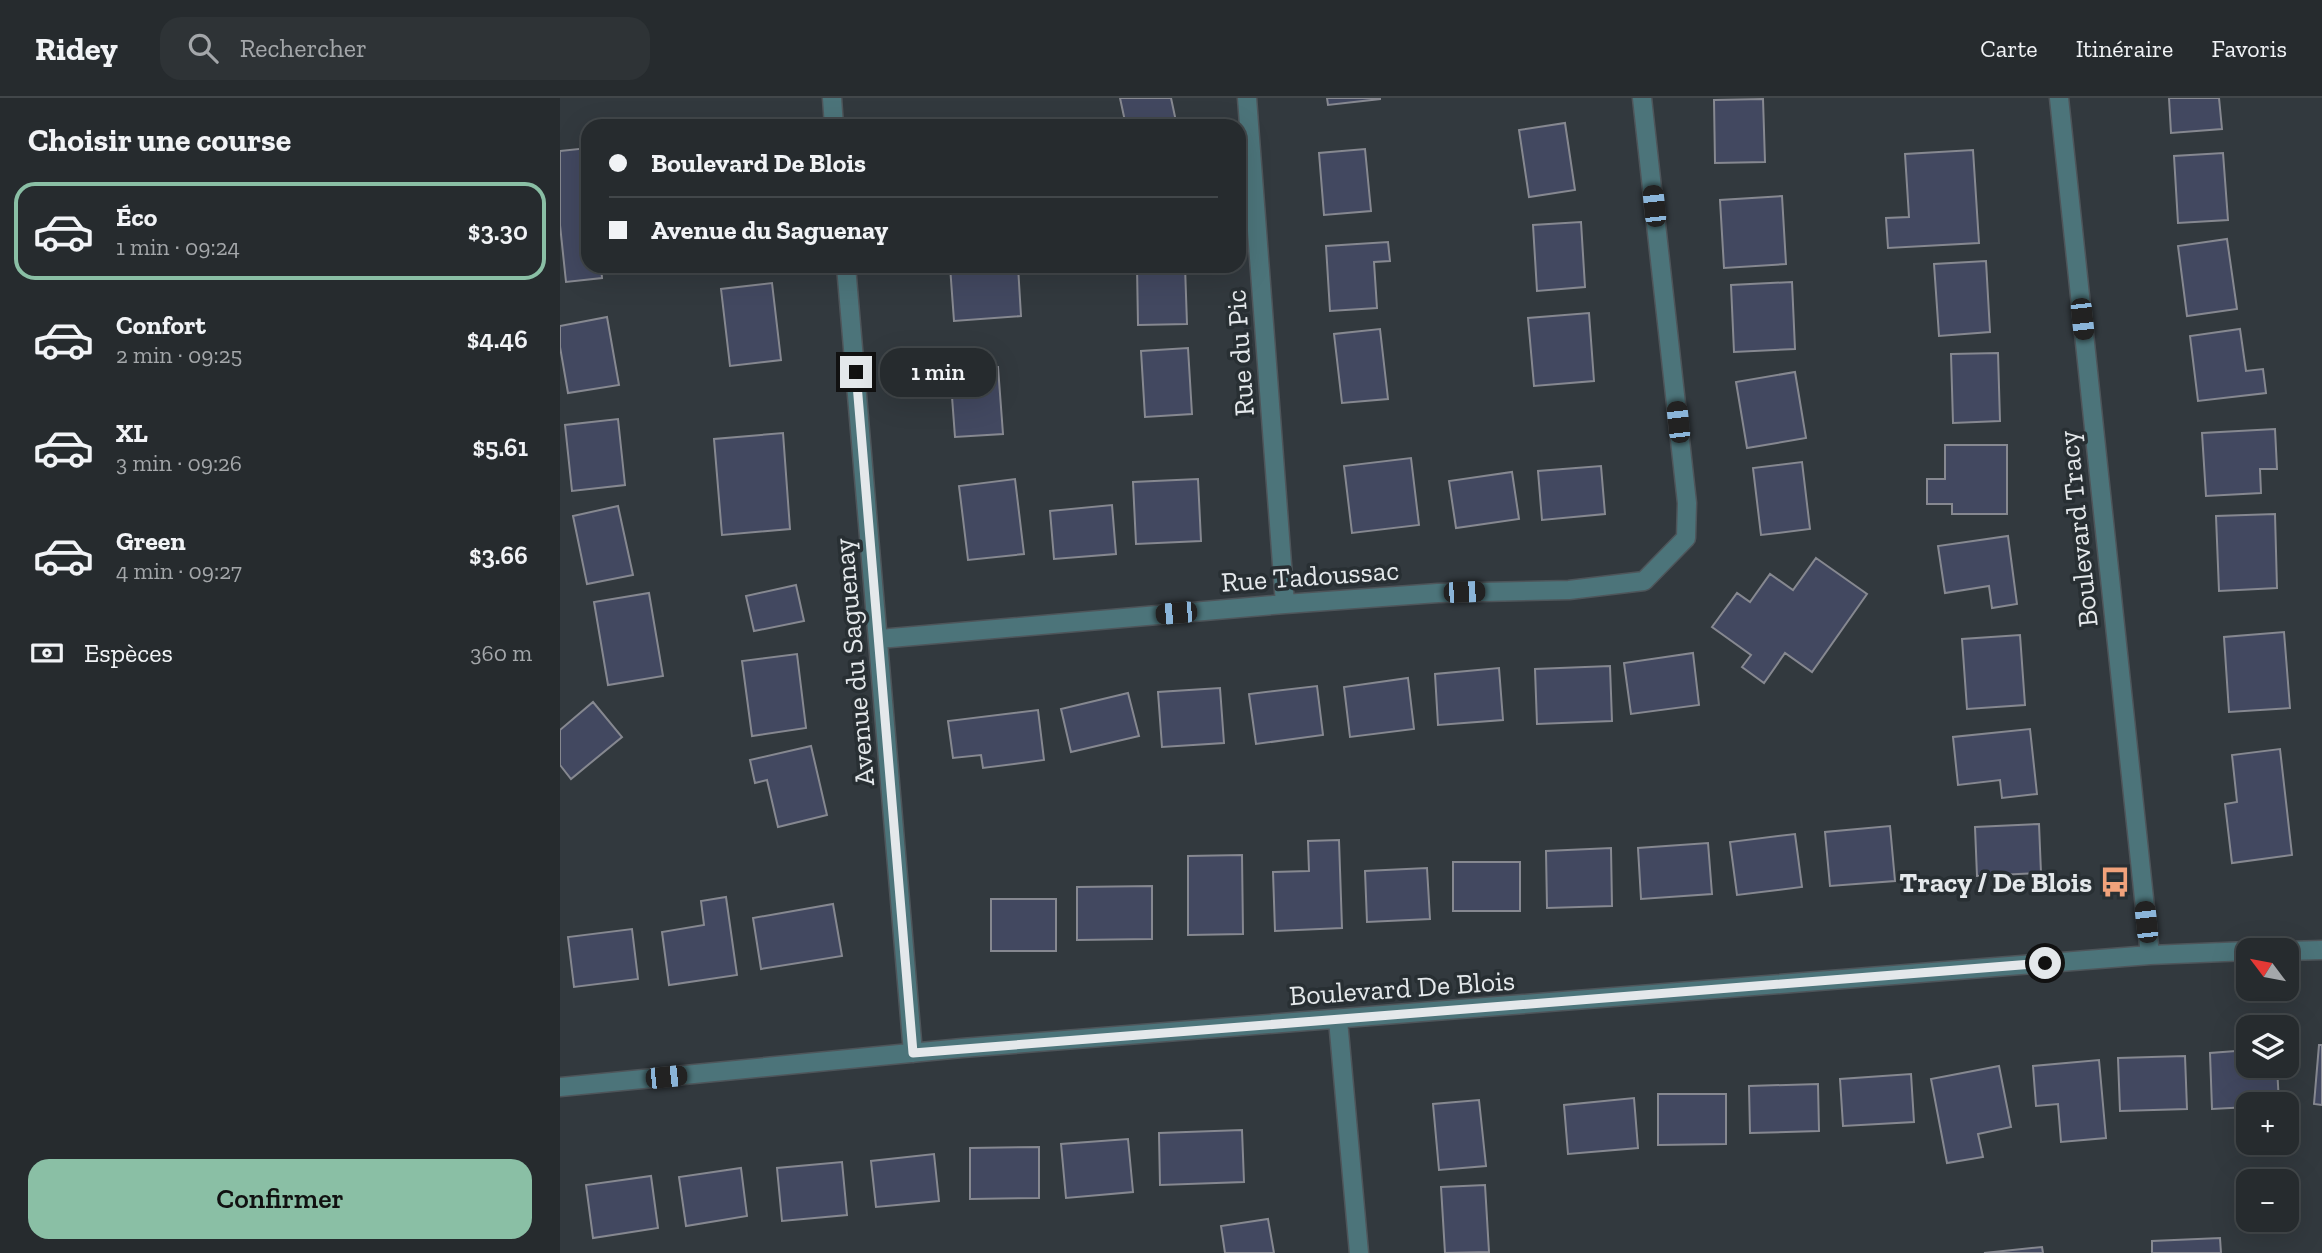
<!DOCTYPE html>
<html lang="fr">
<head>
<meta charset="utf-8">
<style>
  :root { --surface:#262b2e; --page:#2e3336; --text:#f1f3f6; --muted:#a4a7aa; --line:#42474a; --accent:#8abfa5 }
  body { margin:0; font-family:"Zilla Slab",serif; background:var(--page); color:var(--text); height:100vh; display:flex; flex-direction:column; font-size:26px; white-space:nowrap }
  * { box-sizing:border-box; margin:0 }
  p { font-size:23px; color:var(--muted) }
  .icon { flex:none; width:38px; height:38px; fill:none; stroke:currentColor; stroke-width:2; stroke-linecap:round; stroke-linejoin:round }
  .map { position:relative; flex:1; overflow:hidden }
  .side { display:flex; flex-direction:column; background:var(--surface); width:560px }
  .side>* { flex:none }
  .hud { position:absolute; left:21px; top:21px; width:665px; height:154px; border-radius:21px; box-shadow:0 7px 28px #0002,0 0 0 2px var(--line); display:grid; align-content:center; height:154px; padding:0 28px; background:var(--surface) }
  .needle { width:46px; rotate:302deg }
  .tools { position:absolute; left:1676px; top:840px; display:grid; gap:14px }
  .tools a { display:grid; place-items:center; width:63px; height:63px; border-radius:14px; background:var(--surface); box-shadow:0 7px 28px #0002,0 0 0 2px var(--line); font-size:35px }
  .end { position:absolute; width:32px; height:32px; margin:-16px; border:9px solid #e4e8eb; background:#111; box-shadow:0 0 0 4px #111 }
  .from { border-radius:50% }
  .bubble { position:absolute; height:49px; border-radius:21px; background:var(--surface); box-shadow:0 7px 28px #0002,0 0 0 2px var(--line); font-size:23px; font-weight:600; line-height:49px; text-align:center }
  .car { position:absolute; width:21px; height:42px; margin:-21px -10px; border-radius:9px; box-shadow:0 0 5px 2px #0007; background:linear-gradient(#222 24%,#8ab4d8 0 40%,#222 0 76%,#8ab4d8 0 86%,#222 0) }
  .hud b { display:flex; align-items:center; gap:24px; height:66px; font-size:26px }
  .hud b+b { border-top:2px solid var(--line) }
  .hud i { width:18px; height:18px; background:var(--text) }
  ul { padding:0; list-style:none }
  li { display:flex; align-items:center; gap:21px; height:98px; margin:0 14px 10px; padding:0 14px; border:4px solid transparent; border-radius:21px }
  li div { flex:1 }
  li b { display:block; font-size:26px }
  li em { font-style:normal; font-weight:600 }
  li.selected { border-color:var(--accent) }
  li>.icon { width:63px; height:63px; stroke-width:1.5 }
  h2 { padding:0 28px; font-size:32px; line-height:84px }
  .pay { display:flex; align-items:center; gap:18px; height:77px; padding:0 28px; font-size:26px }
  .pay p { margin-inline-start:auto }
  .cta { display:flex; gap:14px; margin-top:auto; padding:14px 28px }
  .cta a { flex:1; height:80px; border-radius:21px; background:var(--accent); color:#111; font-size:28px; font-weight:600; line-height:80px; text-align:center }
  header { display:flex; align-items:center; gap:42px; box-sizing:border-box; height:98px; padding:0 35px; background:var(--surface); border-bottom:2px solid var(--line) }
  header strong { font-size:33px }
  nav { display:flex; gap:38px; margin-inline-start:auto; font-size:24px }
  .search { width:490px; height:63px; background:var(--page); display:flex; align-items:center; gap:18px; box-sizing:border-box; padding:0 24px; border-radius:21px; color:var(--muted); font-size:26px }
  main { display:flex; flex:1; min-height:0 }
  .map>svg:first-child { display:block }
  .building { fill:#424860; stroke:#868890; stroke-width:2 }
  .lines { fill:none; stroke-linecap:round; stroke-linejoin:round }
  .street-casing { stroke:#4e555a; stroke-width:21 }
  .street { stroke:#4c747a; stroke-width:18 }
  .route { stroke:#e4e8eb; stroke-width:9 }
  .labels { text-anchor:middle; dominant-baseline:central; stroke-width:7; stroke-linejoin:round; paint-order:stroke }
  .street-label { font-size:28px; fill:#e4e8eb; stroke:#282f33 }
  .poi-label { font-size:28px; font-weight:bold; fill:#e4e8eb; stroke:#282f33; text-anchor:end }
</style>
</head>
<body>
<header>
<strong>Ridey</strong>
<div class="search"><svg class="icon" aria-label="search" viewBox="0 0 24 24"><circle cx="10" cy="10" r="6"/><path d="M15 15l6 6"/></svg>Rechercher</div>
<nav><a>Carte</a><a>Itinéraire</a><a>Favoris</a></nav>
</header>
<main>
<section class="side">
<h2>Choisir une course</h2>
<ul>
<li class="selected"><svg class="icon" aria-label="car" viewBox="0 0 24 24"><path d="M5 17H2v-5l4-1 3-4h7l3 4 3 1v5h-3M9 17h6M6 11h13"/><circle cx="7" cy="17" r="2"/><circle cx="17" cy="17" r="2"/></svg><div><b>Éco</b><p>1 min · 09:24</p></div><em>$3.30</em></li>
<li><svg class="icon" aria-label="car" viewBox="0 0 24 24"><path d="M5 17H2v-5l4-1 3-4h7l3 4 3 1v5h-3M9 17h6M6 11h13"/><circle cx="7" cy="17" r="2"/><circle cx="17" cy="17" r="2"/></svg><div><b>Confort</b><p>2 min · 09:25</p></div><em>$4.46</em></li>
<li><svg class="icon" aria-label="car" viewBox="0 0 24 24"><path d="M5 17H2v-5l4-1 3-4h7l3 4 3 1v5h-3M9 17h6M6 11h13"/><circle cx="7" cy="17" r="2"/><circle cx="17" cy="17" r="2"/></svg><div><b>XL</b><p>3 min · 09:26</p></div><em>$5.61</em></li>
<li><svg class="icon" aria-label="car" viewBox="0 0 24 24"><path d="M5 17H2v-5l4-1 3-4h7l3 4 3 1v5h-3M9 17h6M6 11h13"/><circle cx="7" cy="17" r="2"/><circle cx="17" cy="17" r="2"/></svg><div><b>Green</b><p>4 min · 09:27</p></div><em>$3.66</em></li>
</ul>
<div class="pay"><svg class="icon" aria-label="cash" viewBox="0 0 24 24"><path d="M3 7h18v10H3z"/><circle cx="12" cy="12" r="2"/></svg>Espèces<p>360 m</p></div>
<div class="cta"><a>Confirmer</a></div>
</section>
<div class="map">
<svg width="1762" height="1155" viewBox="0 0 1762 1155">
  <rect width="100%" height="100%" fill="#32393e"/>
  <!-- building -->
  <path class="building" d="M560,0H611L617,28H566Z
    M767,0H820V1L768,7Z
    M1609,0H1659L1662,31L1611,35Z
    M1203,1L1205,64L1155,65L1154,2Z
    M1005,25L1015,92L969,99L959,32Z
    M28,50V168H41L42,180L6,184L0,127V53Z
    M805,51L811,113L764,117L759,55Z
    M1413,52L1419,145L1328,150L1326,120L1349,119L1345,56Z
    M1663,55L1668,122L1618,125L1614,58Z
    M1222,98L1226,166L1164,170L1160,102Z
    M1021,124L1025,189L977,193L973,127Z
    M1667,141L1677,211L1627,218L1618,148Z
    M828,144L830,163L814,164L817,210L770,213L766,148Z
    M1426,163L1430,234L1379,238L1374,166Z
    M390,168H458L461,218L394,223Z
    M577,168H625L627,226L578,227Z
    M1232,184L1235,251L1174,254L1171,187Z
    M212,185L221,262L170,268L161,191Z
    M1029,215L1034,283L974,288L968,220Z
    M47,219L59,287L8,295L0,249V228Z
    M820,231L828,301L782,305L774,236Z
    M1680,231L1686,273L1703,271L1706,295L1638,303L1630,238Z
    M628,250L632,316L585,319L581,253Z
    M1438,255L1440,323L1393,325L1391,256Z
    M438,269L443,336L395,339L390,272Z
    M1235,274L1246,340L1187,350L1176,284Z
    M58,321L65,387L12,393L5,327Z
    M1715,331L1717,371H1700L1701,395L1646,398L1642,335Z
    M223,335L230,431L162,437L154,341Z
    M1385,347H1447V416H1392V406H1367V381H1385Z
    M851,360L859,427L792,435L784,368Z
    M1242,364L1250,431L1201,437L1193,370Z
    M1041,368L1045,416L982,422L978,373Z
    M952,374L959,421L896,430L889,383Z
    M455,381L464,456L408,462L399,388Z
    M638,381L641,443L576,446L573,384Z
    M552,407L556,456L494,461L490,413Z
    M58,408L73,477L27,486L13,418Z
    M1715,416L1717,490L1659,493L1656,418Z
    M1448,438L1457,506L1432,510L1429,488L1385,495L1378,448Z
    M1256,460L1307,496L1252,574L1225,555L1204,585L1182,569L1191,557L1152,529L1177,495L1190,504L1210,476L1233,492Z
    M236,487L244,523L194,533L186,498Z
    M89,495L103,578L48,587L34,504Z
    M1724,534L1730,610L1669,614L1664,539Z
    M1460,537L1465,607L1407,611L1402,541Z
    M1133,555L1139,607L1071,616L1064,565Z
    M237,556L246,630L192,638L182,563Z
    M1050,568L1052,623L977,626L975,571Z
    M939,570L943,622L878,627L875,576Z
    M848,580L854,631L790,639L784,589Z
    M757,588L763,637L696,646L689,596Z
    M660,590L664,645L602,649L598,594Z
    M568,595L579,638L511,654L501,611Z
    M33,604L62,639L11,681L0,667V632Z
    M478,612L484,662L423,670L421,657L393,660L388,623Z
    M1470,631L1477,696L1442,700L1440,682L1398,687L1393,639Z
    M251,648L267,717L218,729L207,682L195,685L190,662Z
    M1720,651L1732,757L1672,765L1665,706L1677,704L1672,657Z
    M1479,726L1481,775L1417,778L1415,729Z
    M1330,728L1335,783L1270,788L1265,734Z
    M1235,736L1242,789L1177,797L1170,744Z
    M779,742L782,830L715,833L713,774L749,773L748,743Z
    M1148,745L1152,796L1081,801L1078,750Z
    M1051,750L1052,808L987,810L986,753Z
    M682,757L683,836L628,837V758Z
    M893,764H960V813H893Z
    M867,770L870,821L807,824L805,773Z
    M592,788V841L517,842V789Z
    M166,799L177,877L109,887L102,834L144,827L141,803Z
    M431,801H496V853H431Z
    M273,806L282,858L201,871L193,820Z
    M72,831L78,881L14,889L8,839Z
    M1759,947H1762V1007L1754,1006Z
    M1689,952V968H1717L1719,1006H1689V1009L1652,1011L1650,955Z
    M1625,958L1627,1011L1560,1013L1558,960Z
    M1539,962L1546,1040L1501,1044L1498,1006L1476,1008L1473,968Z
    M1439,968L1451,1029L1418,1036L1423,1059L1387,1065L1371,981Z
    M1351,976L1354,1024L1283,1028L1280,981Z
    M1258,986L1259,1033L1190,1035L1189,988Z
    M1098,996H1166V1046L1098,1047Z
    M1074,1000L1078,1050L1008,1056L1004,1007Z
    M919,1002L926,1068L879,1072L873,1006Z
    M682,1032L684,1084L600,1087L599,1035Z
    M568,1041L573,1094L506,1100L501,1046Z
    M479,1049V1100L410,1101V1050Z
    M374,1056L379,1103L316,1109L311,1063Z
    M282,1064L287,1117L222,1123L217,1070Z
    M181,1070L187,1118L126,1128L119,1079Z
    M91,1078L98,1130L33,1140L26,1087Z
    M925,1087L929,1154L885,1155L881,1089Z
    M708,1121L714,1155H665L661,1128Z
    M1660,1140L1661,1155H1592V1143Z
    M1482,1149L1483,1155H1424Z"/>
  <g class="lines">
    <!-- street casing -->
    <g class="street-casing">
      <path id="street" d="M272,0L274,28
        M687,0L725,506
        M1499,0L1590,857
        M286,168L353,955
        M319,541L725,506L878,495L1009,492L1084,483L1126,440L1127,405L1082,0
        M1727,853L1762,852
        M778,922L799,1155
        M0,989L402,950L1590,857L1689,853"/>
    </g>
    <!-- street -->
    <use href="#street" class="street"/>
  </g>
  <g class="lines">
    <!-- route -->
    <path class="route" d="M296,274L353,955L1485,865"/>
  </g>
  <!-- icons -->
  <defs>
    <g id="bus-bare" transform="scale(2.415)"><path d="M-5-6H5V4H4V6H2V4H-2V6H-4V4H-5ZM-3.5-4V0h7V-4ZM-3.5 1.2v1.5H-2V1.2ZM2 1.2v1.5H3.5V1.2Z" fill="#f1a27b" stroke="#282f33" stroke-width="2.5" paint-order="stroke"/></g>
  </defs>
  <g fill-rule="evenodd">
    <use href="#bus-bare" x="1555" y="784"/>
  </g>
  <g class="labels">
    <!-- street labels -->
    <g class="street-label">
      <text transform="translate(680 255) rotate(-94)">Rue du Pic</text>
      <text transform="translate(1518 431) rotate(-96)">Boulevard Tracy</text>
      <text transform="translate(750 478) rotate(-4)">Rue Tadoussac</text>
      <text transform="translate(294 564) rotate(-95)">Avenue du Saguenay</text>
      <text transform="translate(842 890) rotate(-4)">Boulevard De Blois</text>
    </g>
    <!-- poi labels -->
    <g class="poi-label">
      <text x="1532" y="784">Tracy / De Blois</text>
    </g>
  </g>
</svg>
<div class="tools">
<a><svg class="needle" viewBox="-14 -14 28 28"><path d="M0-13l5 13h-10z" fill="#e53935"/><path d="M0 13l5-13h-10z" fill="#a4a7aa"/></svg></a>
<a><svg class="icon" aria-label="layers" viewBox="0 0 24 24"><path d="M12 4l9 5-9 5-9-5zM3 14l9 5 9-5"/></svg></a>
<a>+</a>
<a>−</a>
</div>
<i class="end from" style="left:1485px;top:865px"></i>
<i class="end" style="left:296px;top:274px"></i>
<div class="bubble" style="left:320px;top:250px;width:116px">1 min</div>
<i class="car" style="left:1094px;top:108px;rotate:354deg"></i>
<i class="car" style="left:1522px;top:221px;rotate:174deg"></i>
<i class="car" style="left:1118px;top:324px;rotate:354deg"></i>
<i class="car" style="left:904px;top:494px;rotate:88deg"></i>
<i class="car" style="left:616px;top:515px;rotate:265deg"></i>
<i class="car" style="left:1586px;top:824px;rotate:354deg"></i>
<i class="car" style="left:106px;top:979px;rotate:84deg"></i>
<div class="hud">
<b><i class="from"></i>Boulevard De Blois</b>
<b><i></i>Avenue du Saguenay</b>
</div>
</div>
</main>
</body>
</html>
